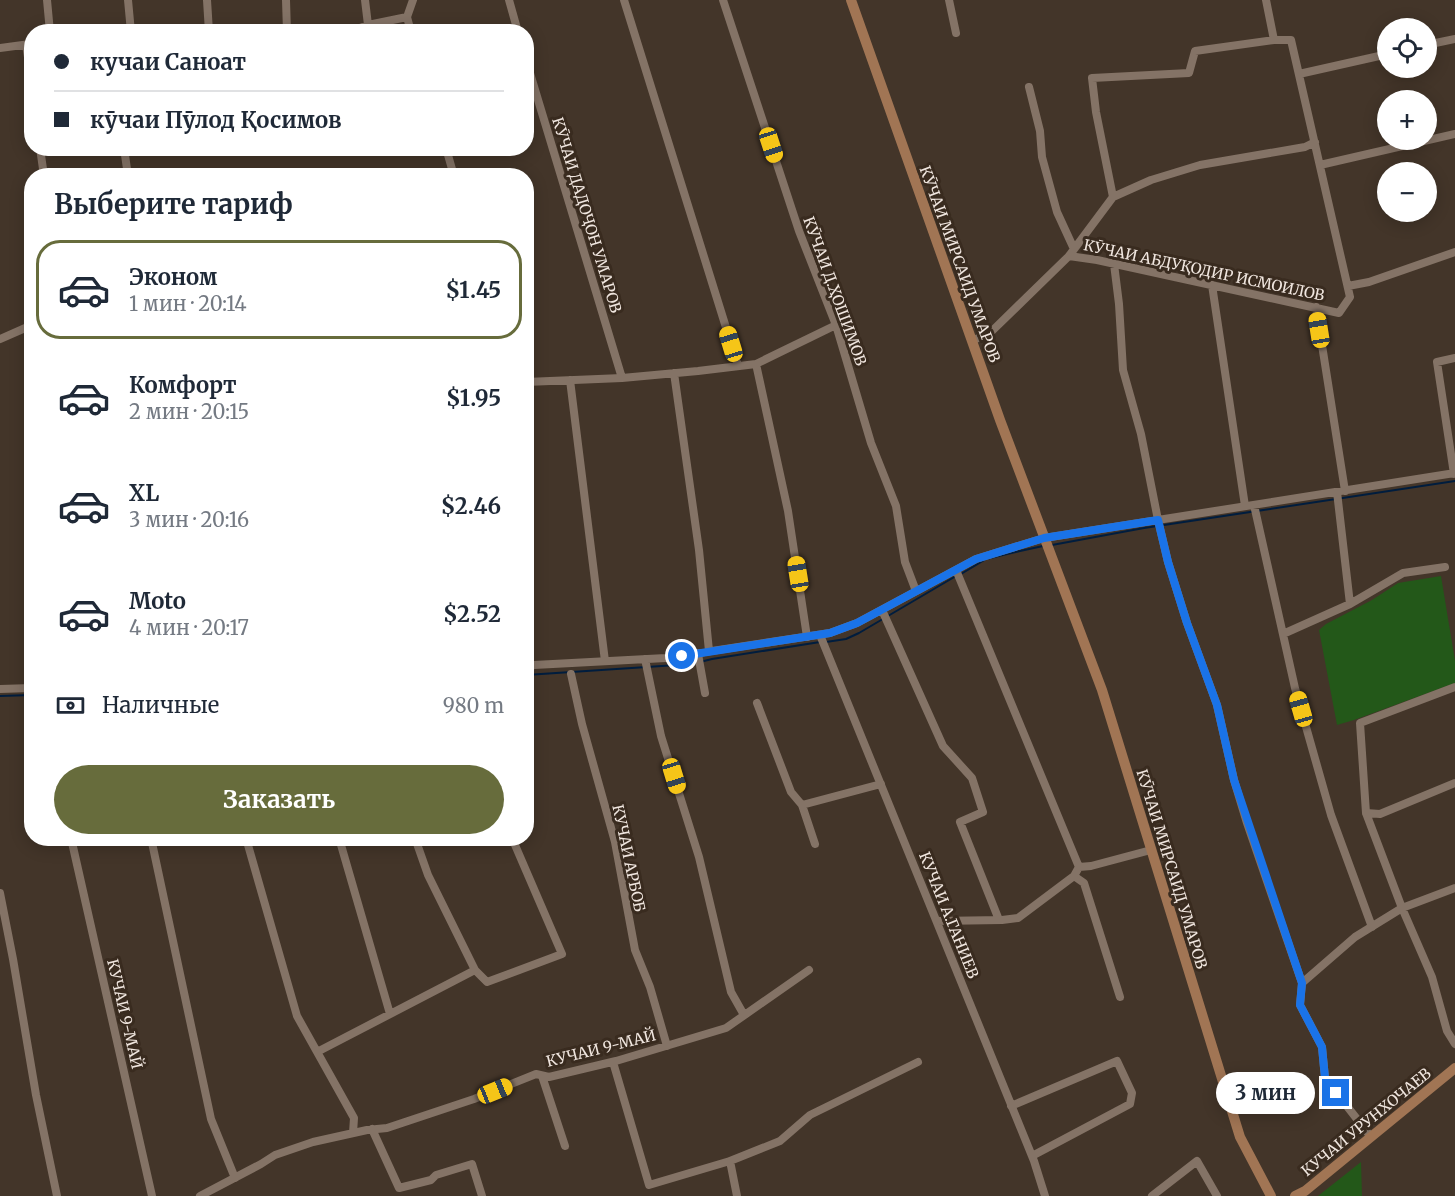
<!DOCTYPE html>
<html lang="ru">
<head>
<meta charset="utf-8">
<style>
  :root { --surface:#fff; --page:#f2f2f3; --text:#1f2937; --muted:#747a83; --line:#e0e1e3; --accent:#676c3c }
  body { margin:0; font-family:Merriweather,serif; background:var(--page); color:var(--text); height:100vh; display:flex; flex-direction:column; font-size:22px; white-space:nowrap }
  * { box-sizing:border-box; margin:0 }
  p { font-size:20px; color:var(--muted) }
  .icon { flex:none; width:33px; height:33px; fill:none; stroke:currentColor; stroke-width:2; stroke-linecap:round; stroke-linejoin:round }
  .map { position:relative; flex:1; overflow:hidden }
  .side { position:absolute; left:24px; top:168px; width:510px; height:678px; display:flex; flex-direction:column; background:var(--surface); border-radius:24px; box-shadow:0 3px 15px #0003 }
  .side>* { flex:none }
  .banner { position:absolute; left:24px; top:24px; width:510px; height:132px; border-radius:24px; box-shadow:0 3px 15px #0003; display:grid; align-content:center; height:132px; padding:0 30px; background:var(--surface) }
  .controls { position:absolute; left:1377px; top:18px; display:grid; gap:12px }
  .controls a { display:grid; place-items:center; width:60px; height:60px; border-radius:50%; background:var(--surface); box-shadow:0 3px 15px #0003; font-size:30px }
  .end { position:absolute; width:27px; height:27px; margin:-14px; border:8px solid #1a73e8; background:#fff; box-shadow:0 0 0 3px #fff }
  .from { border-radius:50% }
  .bubble { position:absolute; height:42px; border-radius:21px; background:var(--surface); box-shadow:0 3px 15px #0003; font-size:20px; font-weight:700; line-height:42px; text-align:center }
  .car { position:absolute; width:18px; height:36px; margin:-18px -9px; border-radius:8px; box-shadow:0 0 4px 2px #0007; background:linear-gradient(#f5c518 24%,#345 0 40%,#f5c518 0 76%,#345 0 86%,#f5c518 0) }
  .banner b { display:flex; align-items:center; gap:21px; height:57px; font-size:22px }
  .banner b+b { border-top:2px solid var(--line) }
  .banner i { width:15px; height:15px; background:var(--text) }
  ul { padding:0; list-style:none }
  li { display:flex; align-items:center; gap:18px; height:99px; margin:0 12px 9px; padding:0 18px; border:3px solid transparent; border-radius:24px }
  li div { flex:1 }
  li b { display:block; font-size:22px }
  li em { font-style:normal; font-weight:700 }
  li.active { border-color:var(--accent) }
  li>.icon { width:54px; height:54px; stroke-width:1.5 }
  h2 { padding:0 30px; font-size:27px; line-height:72px }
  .pay { display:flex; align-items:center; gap:15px; height:66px; padding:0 30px; font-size:22px }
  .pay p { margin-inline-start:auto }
  .action { display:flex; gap:12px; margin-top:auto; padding:12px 30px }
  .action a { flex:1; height:69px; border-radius:36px; background:var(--accent); color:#fff; font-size:24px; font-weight:700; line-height:69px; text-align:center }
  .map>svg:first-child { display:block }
  .green { fill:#235819 }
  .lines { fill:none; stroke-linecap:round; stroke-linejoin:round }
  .stream { stroke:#001d3e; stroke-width:2 }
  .street { stroke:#847366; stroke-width:8 }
  .secondary { stroke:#a17554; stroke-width:10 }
  .route { stroke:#1a73e8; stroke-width:8 }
  .labels { text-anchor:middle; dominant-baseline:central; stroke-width:6; stroke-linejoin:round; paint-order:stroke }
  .street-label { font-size:15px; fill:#f0e6df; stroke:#392b1f }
</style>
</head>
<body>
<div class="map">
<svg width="1455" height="1196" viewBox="0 0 1455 1196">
  <rect width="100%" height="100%" fill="#433529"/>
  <!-- green -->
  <path class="green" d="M1441,576L1455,661V683L1354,720L1337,725L1319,630L1326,624L1372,600L1398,583Z
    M1361,1162L1362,1196H1318Z"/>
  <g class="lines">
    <!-- stream -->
    <path class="stream" d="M1052,545L1144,528L1455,481
      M961,574L986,559L1020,551L1043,546
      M826,642L846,639L859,633L956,576
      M526,675L692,664L712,659L820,642
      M0,696L32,695"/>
    <!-- street -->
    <path class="street" d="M47,0L50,32
      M128,0L131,32
      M207,0L209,32
      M286,0L287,32
      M365,0L368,25
      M509,0L518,32
      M624,0L738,366
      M723,0L799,231L836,325L871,443L896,506L905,562L916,591
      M949,0L956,33
      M1266,0L1274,40
      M407,17L413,0
      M407,17L411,32
      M349,32L368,25L407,17
      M26,45L32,82
      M1426,45L1455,39
      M0,48L30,44
      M526,60L622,378
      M1299,74L1388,54
      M1029,87L1040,131L1042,157L1057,212L1074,249
      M40,148L44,176
      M124,148L128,176
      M446,148L454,176
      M1320,165L1455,134
      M1113,197L1151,180L1200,165L1305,147L1315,142
      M1114,264L1119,304L1123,370L1141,434L1158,520L1168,562L1187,623L1217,705L1234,780L1247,823L1302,983L1300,1005L1322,1047L1325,1078L1371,1137
      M1212,285L1245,506
      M1348,286L1369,282L1455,252
      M1316,307L1345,491
      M0,339L32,325
      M972,341L992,331L1069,256L1113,197L1096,112L1092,78L1189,73L1195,51L1274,40H1291L1350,297L1339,313L1097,260L1069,256
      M756,364L788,511L807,637
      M674,373L699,550L709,651
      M570,380L605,661
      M526,382L622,378L698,371L756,364L836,325
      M1454,474L1437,362L1455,358
      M1337,492L1350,604
      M1254,505L1295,688L1331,815L1372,927
      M882,610L943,746L972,778L983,812L960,822L999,920
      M1283,634L1350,604L1403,573L1445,567
      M820,635L1034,1161L1045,1196
      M698,654L705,693
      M645,659L661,736L699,857L731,992L744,1015
      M526,667L534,665L666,658L830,633L857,623L976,559L1044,538L1455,473
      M571,674L582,724L615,842L635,950L650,987L667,1046
      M1455,687L1360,723L1366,813L1402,908L1432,977L1447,1031L1455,1044
      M0,689L32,688
      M757,703L791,792L802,805
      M1366,813L1380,814L1455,783
      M71,838L152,1196
      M151,838L211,1119L235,1178
      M246,838L297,1016L354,1118L353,1133
      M339,838L390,1014
      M415,838L428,875L475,970L487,982L562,954L512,838
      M815,844L802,805L881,784
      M1079,867L1091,866L1151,850
      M1074,876L1084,883L1120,997
      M0,893L13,959L36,1095L57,1196
      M937,921L1002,920L1018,918L1074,876L1079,867L956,570
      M1302,983L1355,937L1402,908L1455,888
      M317,1052L475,970
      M613,1062L649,1185L730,1161L780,1141L810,1115L918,1062
      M542,1076L565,1146
      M1011,1106L1117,1061L1132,1093L1130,1104L1032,1156
      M372,1129L399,1188L431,1180L436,1175L472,1164L482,1196
      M730,1161L737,1196
      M200,1196L261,1164L275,1155L313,1142L367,1130L387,1128L474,1099L536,1074L549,1077L616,1061L726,1028L809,970
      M1152,1196L1197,1161L1217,1196"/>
    <!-- secondary -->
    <path class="secondary" d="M851,0L1000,420L1102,690L1240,1137L1271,1196
      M1295,1196L1305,1191L1455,1068"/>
  </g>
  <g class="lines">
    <!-- route -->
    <path class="route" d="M682,656L830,633L857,623L976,559L1044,538L1158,520L1168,562L1187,623L1217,705L1234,780L1302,983L1300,1005L1322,1047L1325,1078L1336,1093"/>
  </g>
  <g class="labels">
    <!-- street labels -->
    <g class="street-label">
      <text transform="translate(587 215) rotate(73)">КӮЧАИ ДАДОҶОН УМАРОВ</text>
      <text transform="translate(960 264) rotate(70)">КӮЧАИ МИРСАИД УМАРОВ</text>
      <text transform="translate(1204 270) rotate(12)">КӮЧАИ АБДУҚОДИР ИСМОИЛОВ</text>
      <text transform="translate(835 291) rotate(70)">КӮЧАИ Д.ҲОШИМОВ</text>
      <text transform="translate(629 858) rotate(78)">КУЧАИ АРБОБ</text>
      <text transform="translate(1172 869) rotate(73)">КӮЧАИ МИРСАИД УМАРОВ</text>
      <text transform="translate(949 915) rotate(68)">КУЧАИ А.ГАНИЕВ</text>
      <text transform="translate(125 1014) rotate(77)">КУЧАИ 9-МАЙ</text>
      <text transform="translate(601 1048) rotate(-14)">КУЧАИ 9-МАЙ</text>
      <text transform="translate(1366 1122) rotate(-39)">КУЧАИ УРУНХОЧАЕВ</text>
    </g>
  </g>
</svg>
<div class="controls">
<a><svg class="icon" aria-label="locate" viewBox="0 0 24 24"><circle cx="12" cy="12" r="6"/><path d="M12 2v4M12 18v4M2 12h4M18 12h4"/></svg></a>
<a>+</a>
<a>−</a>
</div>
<i class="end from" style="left:682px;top:656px"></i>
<i class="end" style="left:1336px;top:1093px"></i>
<div class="bubble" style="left:1216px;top:1072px;width:99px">3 мин</div>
<i class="car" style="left:771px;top:145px;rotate:162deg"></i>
<i class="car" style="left:1319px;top:330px;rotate:351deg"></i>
<i class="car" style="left:731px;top:344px;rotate:343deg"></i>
<i class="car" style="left:798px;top:574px;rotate:351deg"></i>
<i class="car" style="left:1301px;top:709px;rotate:344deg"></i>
<i class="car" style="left:674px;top:776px;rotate:163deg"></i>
<i class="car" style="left:495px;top:1091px;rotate:68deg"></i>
<div class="banner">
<b><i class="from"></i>кучаи Саноат</b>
<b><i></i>кӯчаи Пӯлод Қосимов</b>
</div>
<section class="side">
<h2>Выберите тариф</h2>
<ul>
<li class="active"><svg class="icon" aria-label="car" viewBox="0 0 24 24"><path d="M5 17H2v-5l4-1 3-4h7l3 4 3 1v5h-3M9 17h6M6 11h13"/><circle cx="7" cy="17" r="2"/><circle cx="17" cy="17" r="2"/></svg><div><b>Эконом</b><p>1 мин · 20:14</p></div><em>$1.45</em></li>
<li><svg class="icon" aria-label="car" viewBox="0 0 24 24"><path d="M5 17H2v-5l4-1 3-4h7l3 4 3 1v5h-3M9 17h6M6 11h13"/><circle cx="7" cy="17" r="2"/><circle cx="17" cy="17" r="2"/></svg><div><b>Комфорт</b><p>2 мин · 20:15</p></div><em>$1.95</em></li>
<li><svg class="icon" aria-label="car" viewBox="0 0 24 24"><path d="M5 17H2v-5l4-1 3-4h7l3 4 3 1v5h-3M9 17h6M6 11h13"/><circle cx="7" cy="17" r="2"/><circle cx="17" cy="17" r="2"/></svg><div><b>XL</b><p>3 мин · 20:16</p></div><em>$2.46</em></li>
<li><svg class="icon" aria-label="car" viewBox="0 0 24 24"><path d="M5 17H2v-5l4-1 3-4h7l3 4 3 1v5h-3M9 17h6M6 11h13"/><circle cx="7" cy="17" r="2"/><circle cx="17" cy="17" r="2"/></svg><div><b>Moto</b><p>4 мин · 20:17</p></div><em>$2.52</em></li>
</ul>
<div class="pay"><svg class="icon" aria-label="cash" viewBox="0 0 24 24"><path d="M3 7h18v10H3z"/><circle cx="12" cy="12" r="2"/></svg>Наличные<p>980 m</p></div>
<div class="action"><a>Заказать</a></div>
</section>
</div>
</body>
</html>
